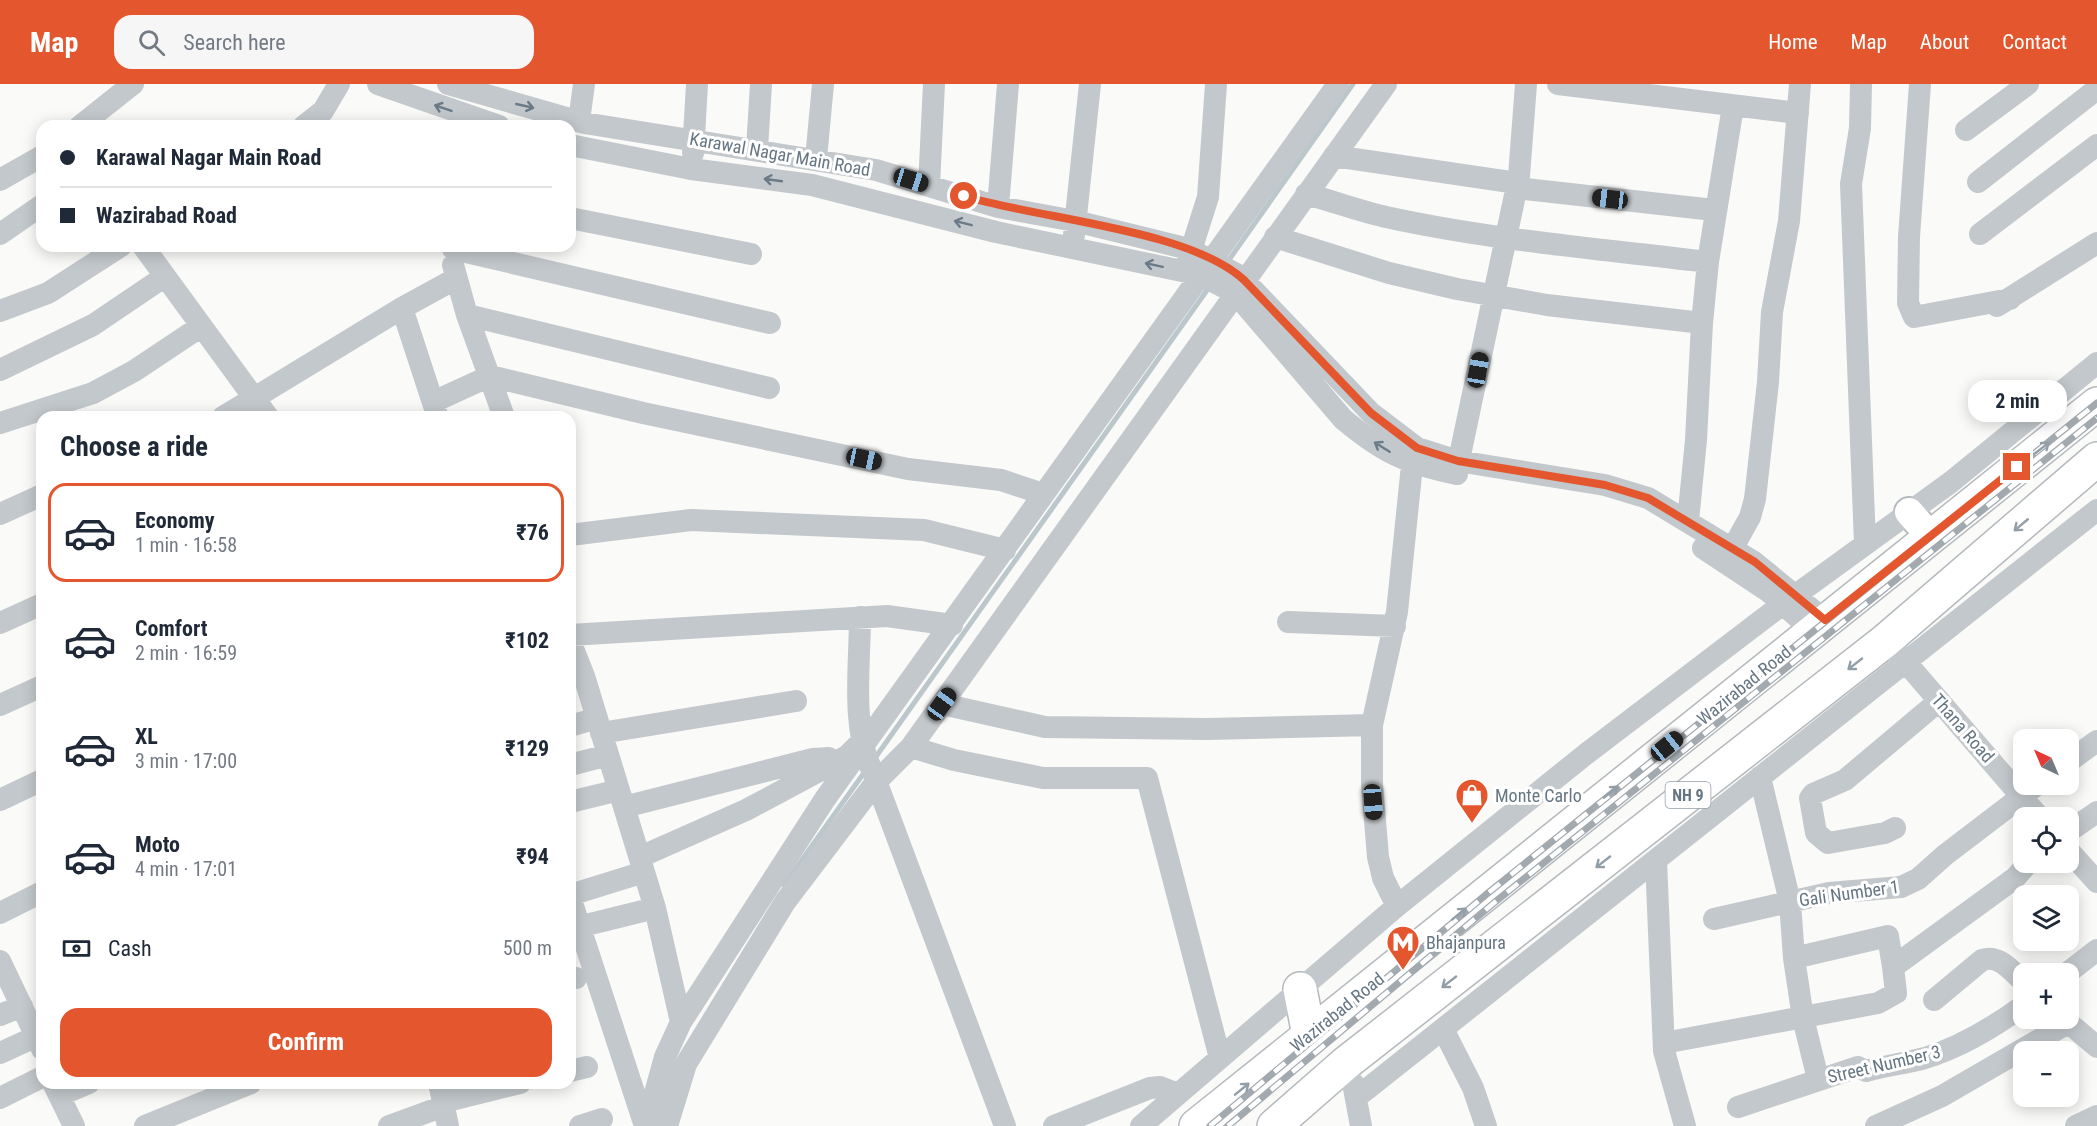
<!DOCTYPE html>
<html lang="en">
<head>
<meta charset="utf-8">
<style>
  :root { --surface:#fff; --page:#f6f6f7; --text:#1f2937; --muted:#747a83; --line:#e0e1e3; --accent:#e4572e }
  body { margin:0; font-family:"Roboto Condensed",sans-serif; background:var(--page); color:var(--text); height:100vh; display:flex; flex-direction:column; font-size:22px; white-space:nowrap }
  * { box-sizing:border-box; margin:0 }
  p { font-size:20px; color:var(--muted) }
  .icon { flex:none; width:33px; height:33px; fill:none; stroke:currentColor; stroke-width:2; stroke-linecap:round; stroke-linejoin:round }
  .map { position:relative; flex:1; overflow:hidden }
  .panel { position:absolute; left:36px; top:327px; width:540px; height:678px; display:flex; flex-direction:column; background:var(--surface); border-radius:18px; box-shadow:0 3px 15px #0003 }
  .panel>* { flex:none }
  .hud { position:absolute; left:36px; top:36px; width:540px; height:132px; border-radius:18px; box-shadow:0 3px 15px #0003; display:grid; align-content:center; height:132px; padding:0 24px; background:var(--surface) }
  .needle { width:39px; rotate:316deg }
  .controls { position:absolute; left:2013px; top:645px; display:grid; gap:12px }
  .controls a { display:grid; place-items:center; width:66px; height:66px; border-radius:12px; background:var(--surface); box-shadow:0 3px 15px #0003; font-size:30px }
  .end { position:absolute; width:27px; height:27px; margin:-14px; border:8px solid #e4572e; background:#fff; box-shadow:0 0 0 3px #fff }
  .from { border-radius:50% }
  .bubble { position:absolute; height:42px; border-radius:18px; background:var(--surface); box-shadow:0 3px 15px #0003; font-size:20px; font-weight:700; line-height:42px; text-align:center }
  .car { position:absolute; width:18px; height:36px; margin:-18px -9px; border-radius:8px; box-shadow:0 0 4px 2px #0007; background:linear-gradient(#222 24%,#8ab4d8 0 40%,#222 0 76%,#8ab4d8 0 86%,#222 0) }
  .hud b { display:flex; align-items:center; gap:21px; height:57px; font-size:22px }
  .hud b+b { border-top:2px solid var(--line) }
  .hud i { width:15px; height:15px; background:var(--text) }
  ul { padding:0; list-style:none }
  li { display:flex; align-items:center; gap:18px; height:99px; margin:0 12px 9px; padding:0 12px; border:3px solid transparent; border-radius:18px }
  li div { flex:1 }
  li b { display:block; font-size:22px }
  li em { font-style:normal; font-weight:700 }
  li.active { border-color:var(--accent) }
  li>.icon { width:54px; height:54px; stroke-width:1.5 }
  h2 { padding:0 24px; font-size:27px; line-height:72px }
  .pay { display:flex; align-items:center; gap:15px; height:66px; padding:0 24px; font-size:22px }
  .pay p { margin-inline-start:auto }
  .primary-button { display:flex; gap:12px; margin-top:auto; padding:12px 24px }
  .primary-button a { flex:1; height:69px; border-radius:18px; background:var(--accent); color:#fff; font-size:24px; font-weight:700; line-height:69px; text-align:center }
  header { display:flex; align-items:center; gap:36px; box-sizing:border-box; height:84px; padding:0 30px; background:var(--accent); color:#fff }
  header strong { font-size:28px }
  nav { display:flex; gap:33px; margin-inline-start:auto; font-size:21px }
  .search { width:420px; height:54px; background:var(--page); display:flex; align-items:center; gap:15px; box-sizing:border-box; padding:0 21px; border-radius:18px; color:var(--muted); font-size:22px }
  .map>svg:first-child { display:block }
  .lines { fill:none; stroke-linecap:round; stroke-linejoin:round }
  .stream { stroke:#bbc7cb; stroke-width:5 }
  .major-casing { stroke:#b5babe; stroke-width:32 }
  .highway-casing { stroke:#b4b9bd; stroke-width:36 }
  .minor { stroke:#c3c8cc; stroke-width:22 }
  .major { stroke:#fff; stroke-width:28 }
  .highway { stroke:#fff; stroke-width:33 }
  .rail-casing { stroke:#a2aab0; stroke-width:7 }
  .rail { stroke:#fff; stroke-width:4.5; stroke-dasharray:14; stroke-linecap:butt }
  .oneway { stroke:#6a7a87 }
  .oneway2 { stroke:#939fa8 }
  .route { stroke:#e4572e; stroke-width:8 }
  .labels { text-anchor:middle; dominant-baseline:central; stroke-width:6; stroke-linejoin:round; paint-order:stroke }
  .shield { fill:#fff; stroke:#939fa8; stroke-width:1.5 }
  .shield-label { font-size:16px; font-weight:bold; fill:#657683 }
  .street-label { font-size:18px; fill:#657683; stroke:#fff }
  .poi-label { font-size:18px; fill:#657683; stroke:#fff; text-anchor:start }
</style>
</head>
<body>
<header>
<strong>Map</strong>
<div class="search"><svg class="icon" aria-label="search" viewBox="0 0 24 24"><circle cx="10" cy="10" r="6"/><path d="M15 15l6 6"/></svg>Search here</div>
<nav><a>Home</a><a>Map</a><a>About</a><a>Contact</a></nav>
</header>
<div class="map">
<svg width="2097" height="1042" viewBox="0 0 2097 1042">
  <rect width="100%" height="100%" fill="#fafaf8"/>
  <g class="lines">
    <!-- stream -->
    <path class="stream" d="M1226,180L1353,0
      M875,674L1210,202
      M784,801L866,686"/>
    <!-- major casing -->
    <g class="major-casing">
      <path id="major" d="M1909,428L1930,452"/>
    </g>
    <!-- highway casing -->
    <g class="highway-casing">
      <path id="highway" d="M1300,905L1309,951
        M1196,1042L2097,320
        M1274,1042L1346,979L1885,557L2097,375"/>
    </g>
    <!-- minor -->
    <path class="minor" d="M378,0L499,42
      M448,0L584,39L876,86L998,123L1075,137L1189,165L1240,192L1371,329L1417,364L1458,377L1605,401L1648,414L1754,478L1825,536
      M1558,0L1798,29
      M1861,0L1860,44L1851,100L1865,460
      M1920,0L1909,153L1908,219L1914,233L2010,215
      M579,37L584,0
      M80,42L133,0
      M304,42L323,27L339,0
      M1966,46L2028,0
      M570,61L691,85L812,101L996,148L1201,191L1235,209L1343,335C1382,368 1407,380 1457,390
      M757,65L761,0
      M693,69L697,0
      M1334,72L1517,99
      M816,75L823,0
      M0,96L42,72
      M1978,98L2097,5
      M929,102L934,0
      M1516,104L1714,126
      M1306,110C1333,117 1359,127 1386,133C1491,156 1601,165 1708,178
      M998,123L1008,0
      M570,134L751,170
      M0,150L42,121
      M1980,150L2097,61
      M1074,151L1090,0
      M1275,153L1389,189L1457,205L1547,221L1702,239
      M143,162L268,333
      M453,165L770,239
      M1187,179L1208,113L1216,0
      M453,181L467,231L504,333
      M1997,222L2097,159
      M402,224L437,331
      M0,227L48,209L121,162
      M467,231L769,304
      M0,286L93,241L164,193
      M433,318L490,292L643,329L908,385L1001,396L1043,410
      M223,333L402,224L455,195
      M0,339L93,309L134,287L200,243
      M1456,390L1519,92L1526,0
      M0,430L42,411
      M1688,437L1696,356L1702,239L1708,178L1733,22
      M570,451L691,436L924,446L1005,466
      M1703,464L1768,507L1812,546
      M1725,478L1750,433L1755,415L1768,298L1772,228L1789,137L1800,0
      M860,533C860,579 851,645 872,686L1005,1042
      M1288,538L1395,542
      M0,539L42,520
      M570,551L887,532L952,541
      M570,557L584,592L655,824L681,938
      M1897,568L2040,734
      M942,620L1045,643L1207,645L1372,641
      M0,621L42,602
      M570,642L597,634
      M601,649L796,617
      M911,663L954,676L1043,694H1147L1220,974
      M2068,678L2097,657
      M570,681L608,671
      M1760,693L1790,818L1794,874L1803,934L1818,995
      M0,716L42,696
      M570,718L619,706
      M624,723L813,675L829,674
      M1895,744L1885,749L1828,759L1816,749L1810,714L1813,710L1845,696L1939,617
      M2068,748L2097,728
      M2068,766L2097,798
      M640,773L746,726L847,672L856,663
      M1656,776L1664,967L1685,1042
      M570,811L644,788
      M570,813L645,1042
      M1397,822L1383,794L1378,773L1372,700V641L1397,528L1412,381
      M0,829L42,808
      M1714,835L1829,809L1901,803L1918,795L1945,771L2038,700
      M570,845L655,824
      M1794,874L1888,852L1893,883
      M0,877L42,965
      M2066,890L2097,866
      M570,895L576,894
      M1934,916L1982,876C2000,870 2012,888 2024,898
      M0,931L22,922
      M2063,934L2097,963
      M1443,945L1473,1004L1486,1042
      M1664,959L1878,919L1896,909L1893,883L2015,794L2029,778
      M0,969L37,952
      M570,987L587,983
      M53,999L74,1042
      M439,999L448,1042
      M1353,999L1361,1042
      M61,1011L89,999
      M1357,1013L2097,426
      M0,1014L42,993
      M443,1018L520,999
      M1738,1023L1858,983L1866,987C1885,982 1906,979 1925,974C1961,963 1994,943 2024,921
      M145,1042L251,999
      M389,1042L444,1022
      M580,1042L602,1035
      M646,1042L665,973L681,938L825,715L1338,0
      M667,1042L686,980L785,818L876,698L911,663L1386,0
      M1054,1042L1150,1004L1160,1003L1178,1010
      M1141,1042L1397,822L1586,670L1771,529L1951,398L2097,279
      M1876,1042L1942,1012L2068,939
      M2076,1042L2097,1032"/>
    <!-- major -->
    <use href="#major" class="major"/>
    <!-- highway -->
    <use href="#highway" class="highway"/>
    <!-- rail casing -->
    <g class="rail-casing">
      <path id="rail" d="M1210,1042L1488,809L2097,319
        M1228,1042L1495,818L2097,334"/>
    </g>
    <!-- rail -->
    <use href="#rail" class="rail"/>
  </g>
  <!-- one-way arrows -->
  <defs><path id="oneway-shaft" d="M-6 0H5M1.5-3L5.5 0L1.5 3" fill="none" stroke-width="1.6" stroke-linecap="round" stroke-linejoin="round" transform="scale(1.5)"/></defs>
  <g class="oneway">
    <use href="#oneway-shaft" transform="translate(525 22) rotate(13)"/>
    <use href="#oneway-shaft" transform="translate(443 24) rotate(-161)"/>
    <use href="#oneway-shaft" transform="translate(773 96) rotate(-172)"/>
    <use href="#oneway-shaft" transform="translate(963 139) rotate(-166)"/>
    <use href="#oneway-shaft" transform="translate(1154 181) rotate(-168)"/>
    <use href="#oneway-shaft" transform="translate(1382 363) rotate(-148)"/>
  </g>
  <g class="oneway2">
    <use href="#oneway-shaft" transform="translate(2042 364) rotate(-38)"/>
    <use href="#oneway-shaft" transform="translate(2021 441) rotate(140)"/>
    <use href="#oneway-shaft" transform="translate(1855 580) rotate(142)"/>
    <use href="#oneway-shaft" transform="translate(1611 708) rotate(-39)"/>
    <use href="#oneway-shaft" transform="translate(1603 778) rotate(142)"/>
    <use href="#oneway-shaft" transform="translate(1459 830) rotate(-39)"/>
    <use href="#oneway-shaft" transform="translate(1449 898) rotate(142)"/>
    <use href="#oneway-shaft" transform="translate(1242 1005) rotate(-39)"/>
  </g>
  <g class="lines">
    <!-- route -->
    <path class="route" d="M964,112C1038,135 1189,145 1244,196L1371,329L1417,364L1458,377L1605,401L1648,414L1755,478L1825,536L2017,383"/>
  </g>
  <!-- icons -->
  <defs>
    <g id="shop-pin" transform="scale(1.725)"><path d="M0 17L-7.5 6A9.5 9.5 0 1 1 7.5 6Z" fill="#e4572e" stroke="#fff"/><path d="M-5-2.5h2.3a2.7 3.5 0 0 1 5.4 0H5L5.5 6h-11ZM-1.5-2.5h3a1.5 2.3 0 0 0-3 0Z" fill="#fff"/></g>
    <g id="metro-pin" transform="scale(1.725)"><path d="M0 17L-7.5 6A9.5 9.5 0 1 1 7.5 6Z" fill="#e4572e" stroke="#fff"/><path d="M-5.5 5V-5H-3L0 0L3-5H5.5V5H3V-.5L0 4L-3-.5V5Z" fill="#fff"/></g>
  </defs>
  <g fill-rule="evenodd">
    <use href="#shop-pin" x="1472" y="711"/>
    <use href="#metro-pin" x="1403" y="858"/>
  </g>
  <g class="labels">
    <!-- shield labels -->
    <rect class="shield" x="1665.5" y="698" width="45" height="26" rx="4.5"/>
    <g class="shield-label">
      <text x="1688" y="711">NH 9</text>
    </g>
    <!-- street labels -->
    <g class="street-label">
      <text transform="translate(780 70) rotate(10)">Karawal Nagar Main Road</text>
      <text transform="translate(1744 601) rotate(-39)">Wazirabad Road</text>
      <text transform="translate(1963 644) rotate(49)">Thana Road</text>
      <text transform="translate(1849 809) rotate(-8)">Gali Number 1</text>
      <text transform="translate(1337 928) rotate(-39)">Wazirabad Road</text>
      <text transform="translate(1884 980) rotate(-13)">Street Number 3</text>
    </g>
    <!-- poi labels -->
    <g class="poi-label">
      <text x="1495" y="711">Monte Carlo</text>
      <text x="1426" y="858">Bhajanpura</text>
    </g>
  </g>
</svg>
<div class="controls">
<a><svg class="needle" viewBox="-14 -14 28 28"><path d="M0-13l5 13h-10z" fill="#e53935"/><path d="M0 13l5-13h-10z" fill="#747a83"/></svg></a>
<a><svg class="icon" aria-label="locate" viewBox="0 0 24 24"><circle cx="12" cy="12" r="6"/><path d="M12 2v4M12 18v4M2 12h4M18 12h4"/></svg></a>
<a><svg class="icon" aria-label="layers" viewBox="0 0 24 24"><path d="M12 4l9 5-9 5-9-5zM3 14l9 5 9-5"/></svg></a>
<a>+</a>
<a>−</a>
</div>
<i class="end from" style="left:964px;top:112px"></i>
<i class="end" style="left:2017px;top:383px"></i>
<div class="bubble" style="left:1968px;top:296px;width:99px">2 min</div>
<i class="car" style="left:911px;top:96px;rotate:107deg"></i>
<i class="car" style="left:1610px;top:115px;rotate:277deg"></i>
<i class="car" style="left:1478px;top:286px;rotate:10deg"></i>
<i class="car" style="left:864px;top:375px;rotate:102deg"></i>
<i class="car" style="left:942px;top:620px;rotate:36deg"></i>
<i class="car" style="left:1667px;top:662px;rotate:51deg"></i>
<i class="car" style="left:1373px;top:718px;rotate:176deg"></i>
<div class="hud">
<b><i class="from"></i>Karawal Nagar Main Road</b>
<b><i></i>Wazirabad Road</b>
</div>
<section class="panel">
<h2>Choose a ride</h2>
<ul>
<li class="active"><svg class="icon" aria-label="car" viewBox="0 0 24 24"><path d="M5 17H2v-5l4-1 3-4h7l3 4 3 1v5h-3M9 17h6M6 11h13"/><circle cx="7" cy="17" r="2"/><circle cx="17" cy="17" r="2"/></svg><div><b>Economy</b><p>1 min · 16:58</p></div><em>₹76</em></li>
<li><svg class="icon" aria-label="car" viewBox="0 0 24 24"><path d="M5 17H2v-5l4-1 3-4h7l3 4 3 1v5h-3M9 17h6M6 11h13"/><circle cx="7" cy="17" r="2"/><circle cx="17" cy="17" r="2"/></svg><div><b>Comfort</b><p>2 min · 16:59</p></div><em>₹102</em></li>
<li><svg class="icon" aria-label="car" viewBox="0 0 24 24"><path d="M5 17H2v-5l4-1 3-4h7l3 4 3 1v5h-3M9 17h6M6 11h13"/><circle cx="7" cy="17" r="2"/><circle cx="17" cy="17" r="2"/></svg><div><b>XL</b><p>3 min · 17:00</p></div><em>₹129</em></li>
<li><svg class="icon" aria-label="car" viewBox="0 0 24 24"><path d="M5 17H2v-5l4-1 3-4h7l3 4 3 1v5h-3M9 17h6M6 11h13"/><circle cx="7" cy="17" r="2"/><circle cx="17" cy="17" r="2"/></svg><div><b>Moto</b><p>4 min · 17:01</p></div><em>₹94</em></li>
</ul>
<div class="pay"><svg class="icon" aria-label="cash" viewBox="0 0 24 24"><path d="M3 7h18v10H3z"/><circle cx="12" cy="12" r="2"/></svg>Cash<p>500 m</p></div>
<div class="primary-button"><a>Confirm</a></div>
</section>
</div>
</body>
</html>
